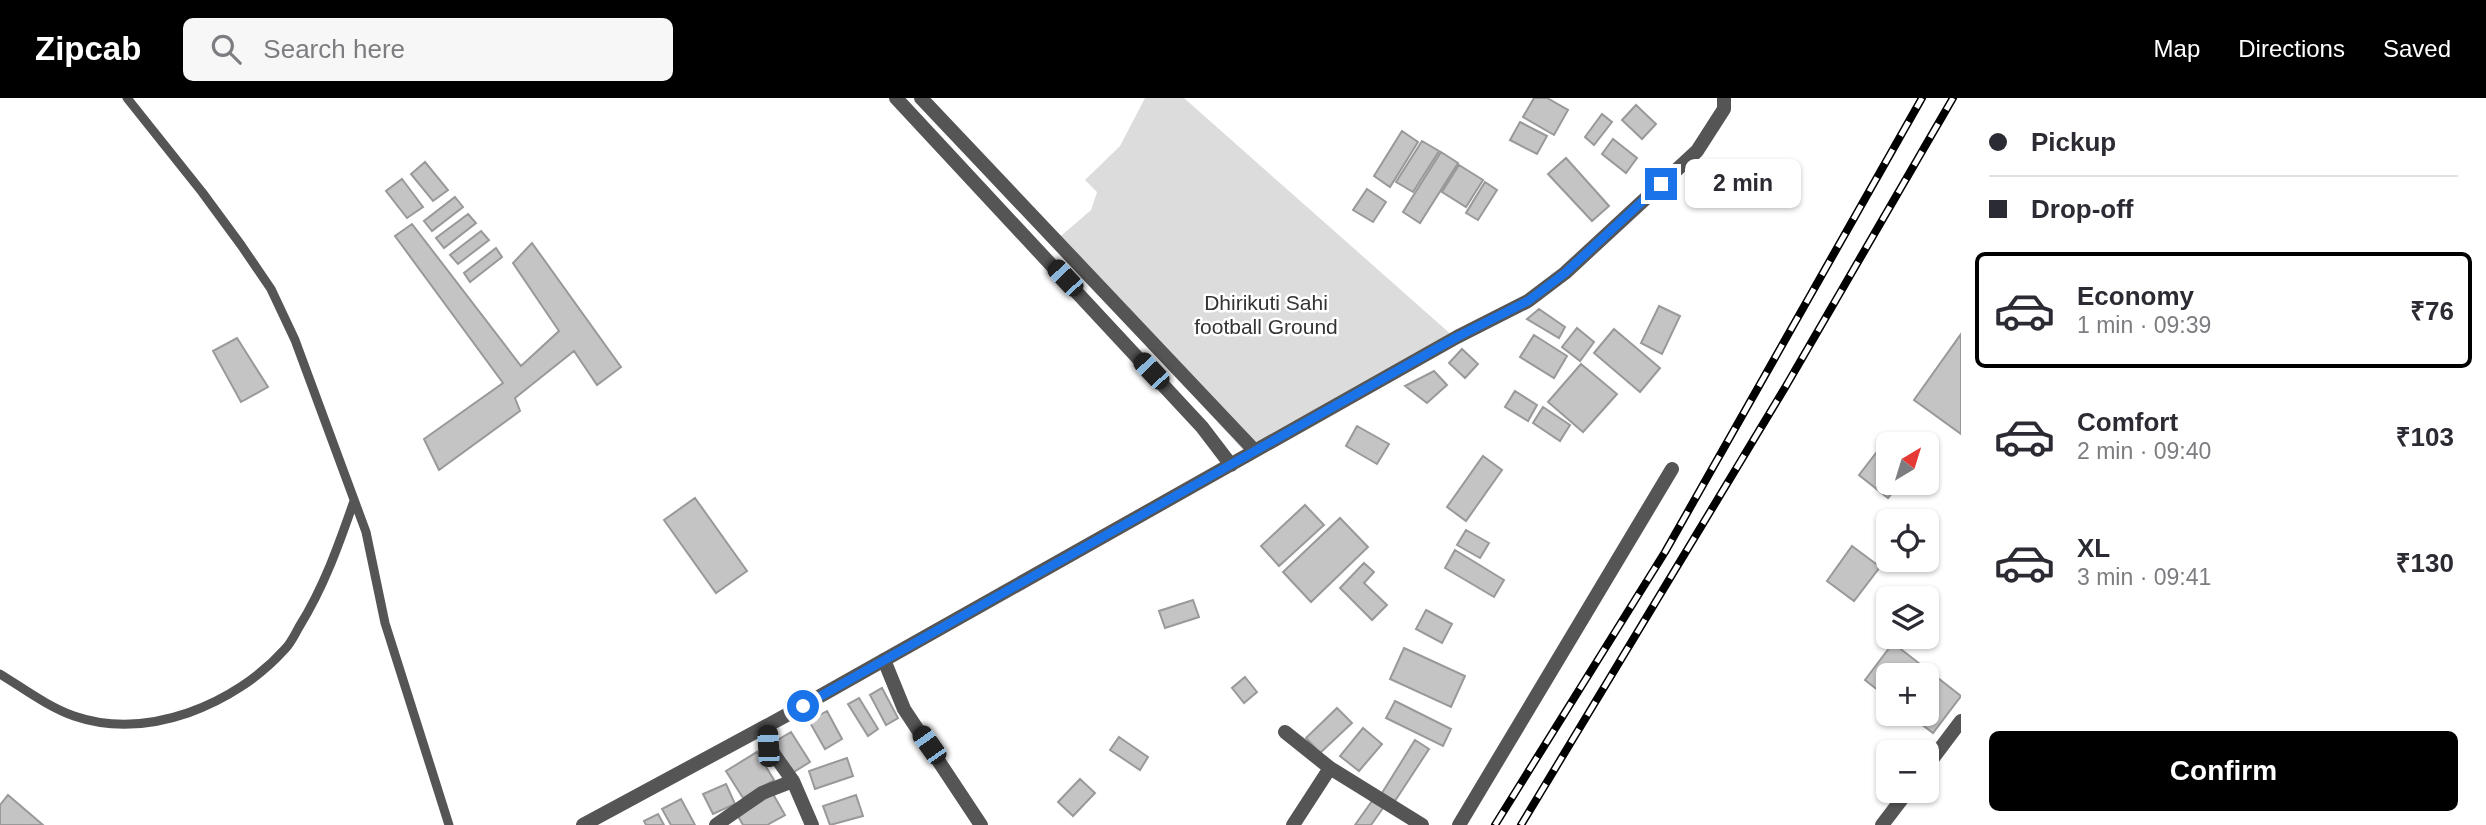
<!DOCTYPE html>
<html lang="en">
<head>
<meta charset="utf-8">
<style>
  :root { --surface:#fff; --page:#f7f7f7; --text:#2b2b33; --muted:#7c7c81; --line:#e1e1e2; --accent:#000 }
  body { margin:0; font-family:Helvetica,sans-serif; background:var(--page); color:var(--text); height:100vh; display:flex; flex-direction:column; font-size:26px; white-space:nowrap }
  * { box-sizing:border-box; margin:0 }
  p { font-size:23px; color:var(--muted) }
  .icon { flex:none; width:38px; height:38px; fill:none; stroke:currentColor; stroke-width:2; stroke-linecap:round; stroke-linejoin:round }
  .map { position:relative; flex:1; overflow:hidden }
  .sheet { display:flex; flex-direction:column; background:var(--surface); width:525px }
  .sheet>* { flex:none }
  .top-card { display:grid; align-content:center; height:154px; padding:0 28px; background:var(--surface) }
  .needle { width:46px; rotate:38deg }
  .buttons { position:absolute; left:1876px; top:334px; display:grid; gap:14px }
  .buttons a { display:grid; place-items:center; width:63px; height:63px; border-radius:10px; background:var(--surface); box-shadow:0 2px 5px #0004; font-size:35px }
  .end { position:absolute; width:32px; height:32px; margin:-16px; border:9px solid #1a73e8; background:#fff; box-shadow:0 0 0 4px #fff }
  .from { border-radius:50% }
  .bubble { position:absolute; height:49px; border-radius:10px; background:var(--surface); box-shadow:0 2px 5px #0004; font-size:23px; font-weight:800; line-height:49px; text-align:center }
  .car { position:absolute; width:21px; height:42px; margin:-21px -10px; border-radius:9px; box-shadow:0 0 5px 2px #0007; background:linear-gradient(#222 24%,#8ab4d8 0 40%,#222 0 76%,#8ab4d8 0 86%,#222 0) }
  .top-card b { display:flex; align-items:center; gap:24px; height:66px; font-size:26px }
  .top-card b+b { border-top:2px solid var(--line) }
  .top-card i { width:18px; height:18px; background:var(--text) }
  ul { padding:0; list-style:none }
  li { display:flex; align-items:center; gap:21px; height:116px; margin:0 14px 10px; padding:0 14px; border:4px solid transparent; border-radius:10px }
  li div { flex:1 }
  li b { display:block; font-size:26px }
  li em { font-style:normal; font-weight:800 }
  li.current { border-color:var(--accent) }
  li>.icon { width:63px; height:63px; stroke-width:1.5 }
  .action { display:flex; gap:14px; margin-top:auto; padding:14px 28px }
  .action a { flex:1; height:80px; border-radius:10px; background:var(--accent); color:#fff; font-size:28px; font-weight:800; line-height:80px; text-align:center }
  header { display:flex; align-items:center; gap:42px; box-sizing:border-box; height:98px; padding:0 35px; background:var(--accent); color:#fff }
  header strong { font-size:33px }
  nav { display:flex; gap:38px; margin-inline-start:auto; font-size:24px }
  .search { width:490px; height:63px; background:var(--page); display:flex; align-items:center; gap:18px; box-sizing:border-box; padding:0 24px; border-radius:10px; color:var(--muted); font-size:26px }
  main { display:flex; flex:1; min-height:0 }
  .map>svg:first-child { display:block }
  .green { fill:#dcdcdc }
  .building { fill:#c4c4c4; stroke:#999; stroke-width:2 }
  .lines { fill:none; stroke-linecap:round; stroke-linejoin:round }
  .service { stroke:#555; stroke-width:9 }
  .minor { stroke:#555; stroke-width:14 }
  .tertiary { stroke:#555; stroke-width:14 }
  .rail-casing { stroke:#000; stroke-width:8 }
  .rail { stroke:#fff; stroke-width:5; stroke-dasharray:16; stroke-linecap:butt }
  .route { stroke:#1a73e8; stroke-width:9 }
  .labels { text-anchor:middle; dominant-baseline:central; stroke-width:5; stroke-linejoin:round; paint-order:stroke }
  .park-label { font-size:21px; fill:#333; stroke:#fff }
</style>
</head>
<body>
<header>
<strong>Zipcab</strong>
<div class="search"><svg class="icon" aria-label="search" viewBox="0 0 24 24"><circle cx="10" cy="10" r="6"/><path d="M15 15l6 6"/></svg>Search here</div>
<nav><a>Map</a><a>Directions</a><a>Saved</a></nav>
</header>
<main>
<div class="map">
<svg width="1961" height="727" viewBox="0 0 1961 727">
  <rect width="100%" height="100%" fill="#fff"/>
  <!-- green -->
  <path class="green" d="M1145,0H1184L1454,239L1243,352L1054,144L1091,112L1097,94L1085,82L1120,48Z"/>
  <!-- building -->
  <path class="building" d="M1534,0H1547L1568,12L1554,37L1523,19Z
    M1636,7L1656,26L1642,41L1622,22Z
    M1602,16L1612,24L1594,47L1585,39Z
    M1520,24L1547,38L1537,56L1510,42Z
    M1402,33L1418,44L1390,89L1374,78Z
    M1613,41L1637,60L1626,75L1602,56Z
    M1422,43L1439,53L1413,94L1396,84Z
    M1441,54L1458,65L1420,125L1403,114Z
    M1566,60L1609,108L1592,123L1548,76Z
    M425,64L448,92L433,103L411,76Z
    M1459,67L1483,82L1466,109L1442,94Z
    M402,81L423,109L407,120L386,93Z
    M1485,84L1497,92L1478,122L1466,115Z
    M1367,91L1386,104L1373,124L1353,112Z
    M455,99L463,109L432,133L424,123Z
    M468,116L476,125L444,150L436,140Z
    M412,126L521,268L559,233L513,165L532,145L621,269L597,287L574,253L515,300L520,313L439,372L424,341L503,285L395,138Z
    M481,133L489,142L458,166L450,157Z
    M496,150L502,159L470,184L464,175Z
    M1659,208L1680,218L1662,256L1641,245Z
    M1539,211L1565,229L1559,240L1527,221Z
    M1577,230L1594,244L1580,263L1562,249Z
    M1614,231L1660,270L1640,294L1594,255Z
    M1961,236V336L1914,302Z
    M1534,237L1567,258L1554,280L1520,259Z
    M237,240L268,289L241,304L213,253Z
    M1462,251L1478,266L1465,280L1449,265Z
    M1581,266L1617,296L1583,334L1548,304Z
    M1434,273L1447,287L1427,305L1405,288Z
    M1515,293L1537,307L1528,323L1505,309Z
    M1543,309L1570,327L1560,343L1533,325Z
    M1357,328L1389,346L1377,366L1346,348Z
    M1890,337L1902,346H1888V385H1900L1888,400L1859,377Z
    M1483,358L1502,372L1466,423L1447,409Z
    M695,400L747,473L716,495L664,422Z
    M1305,407L1324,427L1279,468L1261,448Z
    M1340,420L1368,449L1311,504L1283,474Z
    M1466,432L1489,445L1480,460L1457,447Z
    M1852,448L1880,469L1854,503L1827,483Z
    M1455,452L1504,482L1494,499L1445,470Z
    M1364,465L1374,474L1364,485L1387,507L1372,522L1340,490Z
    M1193,502L1199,519L1165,530L1159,513Z
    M1426,512L1452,526L1442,545L1416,531Z
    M1893,545L1961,598L1933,635L1908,616H1927V578H1888V600L1865,582Z
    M1404,550L1465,578L1451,609L1390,581Z
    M1245,579L1257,594L1244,605L1232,590Z
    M882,590L898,620L886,627L870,597Z
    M859,600L878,631L868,638L848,606Z
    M1395,603L1451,631L1443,648L1386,620Z
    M1337,610L1352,625L1320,655L1306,640Z
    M827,613L842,641L825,651L809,623Z
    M1363,630L1382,646L1359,673L1340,658Z
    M791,634L810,664L792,675L774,644Z
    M1119,639L1148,659L1140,672L1110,652Z
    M1415,642L1429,651L1395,703L1382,695Z
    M757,654L774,682L743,700L726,673Z
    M847,660L853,678L815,691L809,673Z
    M1080,681L1095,695L1073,718L1058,704Z
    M726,686L735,706L713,716L703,696Z
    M773,696L785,717L767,727H743L738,718Z
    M8,697L43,727H0V707Z
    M856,697L863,718L830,727L823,708Z
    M681,701L695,727H671L662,711Z
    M1372,703L1383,710L1371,727H1355Z
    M658,716L664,727H646L644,723Z"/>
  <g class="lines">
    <!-- service -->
    <path class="service" d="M127,0L202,94L241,147L271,191L295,242L366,434L385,525L449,727
      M0,576C23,590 48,609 74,618C147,643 235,607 285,551C291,545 295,536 299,529C324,489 339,446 354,403"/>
    <!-- minor -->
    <path class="minor" d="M884,562L904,611L981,727
      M767,628L768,648L793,683L812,727
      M1285,634L1330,670L1422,727
      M716,727L762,695L793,683
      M1293,727L1330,670
      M1459,727L1672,371"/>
    <!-- tertiary -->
    <path class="tertiary" d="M896,0L1202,329L1231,367
      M921,0L1255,353
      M1927,668L1961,623
      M583,727L783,619L1457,239L1528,203L1565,175L1697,53L1724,11V0
      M1882,727L1908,693"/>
    <!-- rail casing -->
    <g class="rail-casing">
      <path id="rail" d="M1495,727L1665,454L1922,0
        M1521,727L1786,288L1953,0"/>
    </g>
    <!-- rail -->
    <use href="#rail" class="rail"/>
  </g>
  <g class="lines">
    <!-- route -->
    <path class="route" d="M803,608L1457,239L1528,203L1565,175L1661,86"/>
  </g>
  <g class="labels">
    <!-- park labels -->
    <g class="park-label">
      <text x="1266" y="204">Dhirikuti Sahi<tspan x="1266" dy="24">football Ground</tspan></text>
    </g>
  </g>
</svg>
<div class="buttons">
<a><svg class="needle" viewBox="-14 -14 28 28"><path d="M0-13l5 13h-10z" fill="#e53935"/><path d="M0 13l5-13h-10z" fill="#7c7c81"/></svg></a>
<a><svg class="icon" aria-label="locate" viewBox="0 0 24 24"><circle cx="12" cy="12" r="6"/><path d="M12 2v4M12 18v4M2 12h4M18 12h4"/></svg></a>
<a><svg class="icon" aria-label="layers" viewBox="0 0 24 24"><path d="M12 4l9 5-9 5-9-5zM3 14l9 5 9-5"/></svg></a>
<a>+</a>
<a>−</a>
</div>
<i class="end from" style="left:803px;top:608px"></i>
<i class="end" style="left:1661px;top:86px"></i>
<div class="bubble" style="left:1685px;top:61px;width:116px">2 min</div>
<i class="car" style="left:1065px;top:180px;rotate:317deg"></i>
<i class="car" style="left:1151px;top:273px;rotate:317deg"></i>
<i class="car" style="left:929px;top:647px;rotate:325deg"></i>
<i class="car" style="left:768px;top:648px;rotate:357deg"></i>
</div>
<section class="sheet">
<div class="top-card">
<b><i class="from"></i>Pickup</b>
<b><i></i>Drop-off</b>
</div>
<ul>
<li class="current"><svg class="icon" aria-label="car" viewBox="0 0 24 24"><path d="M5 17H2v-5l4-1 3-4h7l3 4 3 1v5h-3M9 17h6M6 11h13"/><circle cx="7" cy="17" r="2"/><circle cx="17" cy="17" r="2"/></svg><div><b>Economy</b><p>1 min · 09:39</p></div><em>₹76</em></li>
<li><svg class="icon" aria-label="car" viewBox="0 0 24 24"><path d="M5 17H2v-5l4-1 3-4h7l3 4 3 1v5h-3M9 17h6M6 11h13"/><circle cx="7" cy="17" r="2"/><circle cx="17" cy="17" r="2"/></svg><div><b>Comfort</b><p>2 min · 09:40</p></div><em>₹103</em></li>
<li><svg class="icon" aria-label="car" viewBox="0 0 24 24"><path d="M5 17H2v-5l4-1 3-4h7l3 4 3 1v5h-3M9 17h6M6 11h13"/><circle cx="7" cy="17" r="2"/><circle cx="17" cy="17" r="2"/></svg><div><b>XL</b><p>3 min · 09:41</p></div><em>₹130</em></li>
</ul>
<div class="action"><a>Confirm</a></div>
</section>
</main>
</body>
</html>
